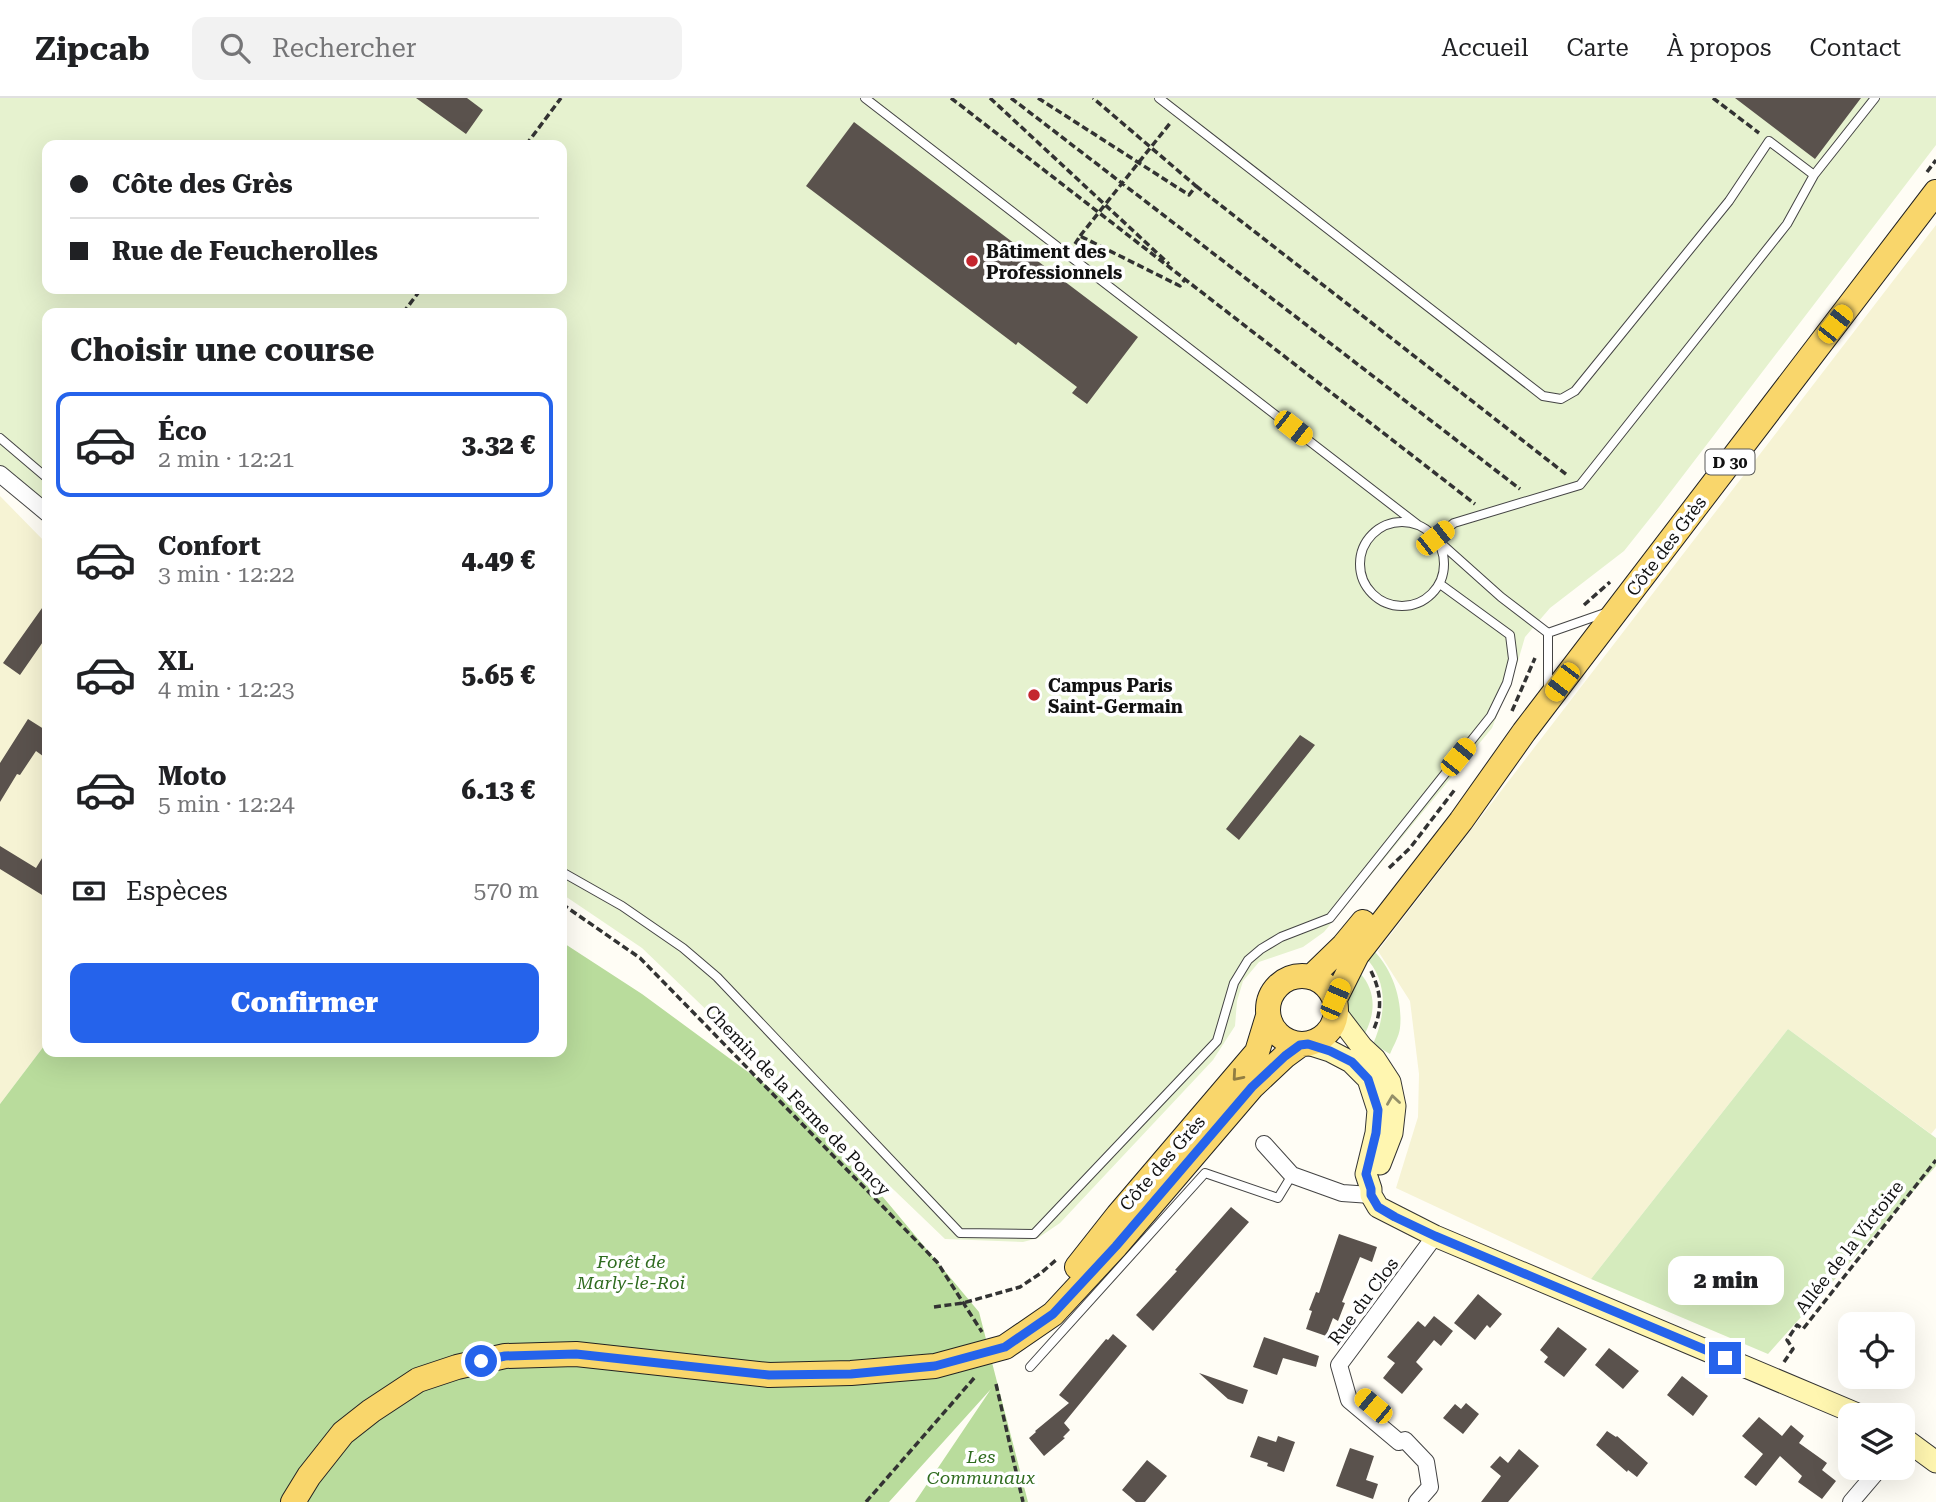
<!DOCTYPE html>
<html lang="fr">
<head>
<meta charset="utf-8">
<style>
  :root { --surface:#fff; --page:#f2f2f2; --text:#202124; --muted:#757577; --line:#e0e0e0; --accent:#2563eb }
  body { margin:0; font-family:"Roboto Serif",serif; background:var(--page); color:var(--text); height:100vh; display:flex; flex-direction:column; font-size:26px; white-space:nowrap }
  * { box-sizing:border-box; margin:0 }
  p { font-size:23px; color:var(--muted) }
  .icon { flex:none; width:38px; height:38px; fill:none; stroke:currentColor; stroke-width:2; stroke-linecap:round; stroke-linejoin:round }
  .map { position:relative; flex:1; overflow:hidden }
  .details { position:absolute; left:42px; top:210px; width:525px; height:749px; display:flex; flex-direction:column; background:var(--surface); border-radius:14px; box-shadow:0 7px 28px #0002 }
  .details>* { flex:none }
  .top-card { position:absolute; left:42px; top:42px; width:525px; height:154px; border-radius:14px; box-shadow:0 7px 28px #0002; display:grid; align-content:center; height:154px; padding:0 28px; background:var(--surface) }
  .tools { position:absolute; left:1838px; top:1214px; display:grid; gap:14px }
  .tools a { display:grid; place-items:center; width:77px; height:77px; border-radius:14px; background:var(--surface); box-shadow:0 7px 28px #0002; font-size:35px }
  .end { position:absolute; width:32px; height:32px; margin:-16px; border:9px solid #2563eb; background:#fff; box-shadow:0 0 0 4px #fff }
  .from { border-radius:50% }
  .bubble { position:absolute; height:49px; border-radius:14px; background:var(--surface); box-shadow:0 7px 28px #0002; font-size:23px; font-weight:800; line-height:49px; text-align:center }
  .car { position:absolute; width:21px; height:42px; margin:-21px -10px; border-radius:9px; box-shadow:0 0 5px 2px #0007; background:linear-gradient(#f5c518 24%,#345 0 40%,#f5c518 0 76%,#345 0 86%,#f5c518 0) }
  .top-card b { display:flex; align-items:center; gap:24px; height:66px; font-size:26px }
  .top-card b+b { border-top:2px solid var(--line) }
  .top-card i { width:18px; height:18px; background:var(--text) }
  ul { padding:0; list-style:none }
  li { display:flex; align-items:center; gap:21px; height:105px; margin:0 14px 10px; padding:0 14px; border:4px solid transparent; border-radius:14px }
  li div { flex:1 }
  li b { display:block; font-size:26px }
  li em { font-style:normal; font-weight:800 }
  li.on { border-color:var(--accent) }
  li>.icon { width:63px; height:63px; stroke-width:1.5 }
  h2 { padding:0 28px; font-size:32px; line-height:84px }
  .pay { display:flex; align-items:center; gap:18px; height:77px; padding:0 28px; font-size:26px }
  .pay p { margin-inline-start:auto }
  .cta { display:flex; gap:14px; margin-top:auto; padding:14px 28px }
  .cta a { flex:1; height:80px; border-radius:14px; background:var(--accent); color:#fff; font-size:28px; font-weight:800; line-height:80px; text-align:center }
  header { display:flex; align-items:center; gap:42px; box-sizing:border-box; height:98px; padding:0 35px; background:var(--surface); border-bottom:2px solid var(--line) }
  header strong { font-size:33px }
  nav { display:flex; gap:38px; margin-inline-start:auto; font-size:24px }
  .search { width:490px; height:63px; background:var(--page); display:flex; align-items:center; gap:18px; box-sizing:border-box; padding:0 24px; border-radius:14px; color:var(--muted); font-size:26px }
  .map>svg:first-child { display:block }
  .farmland { fill:#f6f3d4 }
  .green { fill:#d5ebbd }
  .forest { fill:#b9dc9c }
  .pitch { fill:#e6f2cf; fill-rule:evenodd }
  .building { fill:#5a524d }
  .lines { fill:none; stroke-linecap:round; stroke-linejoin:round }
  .lane-casing { stroke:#444; stroke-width:10 }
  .street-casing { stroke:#444; stroke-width:18 }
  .secondary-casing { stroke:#333; stroke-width:23 }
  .primary-casing { stroke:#222; stroke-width:26 }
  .path { stroke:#333; stroke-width:3.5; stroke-dasharray:7 3.5; stroke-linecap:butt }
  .lane { stroke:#fff; stroke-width:8 }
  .street { stroke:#fff; stroke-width:16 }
  .secondary { stroke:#fff6b0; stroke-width:21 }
  .primary { stroke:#f9d66b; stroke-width:24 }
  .oneway { stroke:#917d42 }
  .oneway2 { stroke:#948f68 }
  .route { stroke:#2563eb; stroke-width:9 }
  .poi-dot { fill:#c4262e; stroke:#fff; stroke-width:2.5 }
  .labels { text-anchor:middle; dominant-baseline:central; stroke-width:7; stroke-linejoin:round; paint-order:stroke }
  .shield { fill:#fff; stroke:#585858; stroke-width:2 }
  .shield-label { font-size:16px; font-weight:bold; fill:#111 }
  .poi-label { font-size:18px; font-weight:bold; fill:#111; stroke:#fff; text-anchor:start }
  .street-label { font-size:18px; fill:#111; stroke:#fff }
  .park-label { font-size:18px; font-style:italic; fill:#2f6b1f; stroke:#fff }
</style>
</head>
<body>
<header>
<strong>Zipcab</strong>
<div class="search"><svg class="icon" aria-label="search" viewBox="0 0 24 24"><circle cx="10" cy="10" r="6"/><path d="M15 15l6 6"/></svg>Rechercher</div>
<nav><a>Accueil</a><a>Carte</a><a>À propos</a><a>Contact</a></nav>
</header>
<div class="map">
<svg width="1936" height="1404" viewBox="0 0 1936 1404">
  <rect width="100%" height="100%" fill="#fffdf5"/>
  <!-- farmland -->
  <path class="farmland" d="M1936,127V1030L1931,1036L1788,931L1591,1181L1396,1090L1418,1019L1419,976L1410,903L1378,853Z
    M0,398L47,446V944L0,1006Z"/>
  <!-- green -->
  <path class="green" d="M1371,850C1392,869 1403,902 1400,930C1399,939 1393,948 1390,956L1373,946C1386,917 1389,882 1364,858Z
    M1360,875C1378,895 1375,919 1362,941L1345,910V900Z
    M1788,931L1936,1040V1068L1768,1256L1591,1181Z"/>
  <!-- forest -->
  <path class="forest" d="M562,844L642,896L827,1032L979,1214L1028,1404H915L991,1291L889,1404H0V1006L47,944V954H562Z"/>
  <!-- pitch -->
  <path class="pitch" d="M0,0H1936V47L1659,409L1624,453L1550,510L1525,539L1518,563L1492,630L1324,834L1303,849L1259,864L1243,883L1237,903L1235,928L1213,962L1060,1125L1038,1140L1023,1144L945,1141L642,850L562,796V215H47V406L0,367ZM47,47H562V191H47Z"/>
  <!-- building -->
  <path class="building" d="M416,0H467L483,12L466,36Z
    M1735,0H1861L1815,61Z
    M854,24L1138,239L1087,306L1072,295L1077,289L1018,244L1016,247L806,88Z
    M47,503V538L20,577L3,565Z
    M28,621L47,633V661L36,653L20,677L17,676L0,704V665Z
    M1300,637L1315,647L1239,742L1226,731Z
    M0,748L36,770L47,752V800L0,771Z
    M1231,1109L1249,1124L1153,1233L1136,1217L1177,1173L1175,1172Z
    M1339,1136L1377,1149L1372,1164L1360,1159L1342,1204L1345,1205L1338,1223L1333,1220L1326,1238L1306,1231L1312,1213L1309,1212L1316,1194L1319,1195Z
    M1478,1196L1502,1216L1490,1230L1487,1227L1475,1242L1454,1225Z
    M1434,1218L1453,1233L1441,1248L1434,1242L1416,1264L1423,1271L1402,1296L1383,1280L1395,1265L1387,1259L1418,1223L1425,1229Z
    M1558,1229L1587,1251L1564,1279L1544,1264L1548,1259L1540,1252Z
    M1113,1236L1127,1248L1064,1325L1070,1332L1063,1339L1065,1340L1044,1358L1029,1340L1036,1334L1035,1333L1069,1305L1059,1297L1106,1241L1108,1242Z
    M1264,1239L1319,1258L1316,1269L1283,1260L1277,1277L1253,1269Z
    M1609,1250L1639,1273L1623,1291L1595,1267Z
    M1199,1275L1248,1292L1243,1306L1228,1301Z
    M1682,1278L1708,1298L1693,1318L1667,1297Z
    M1466,1305L1479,1316L1463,1336L1443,1320L1455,1306L1461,1311Z
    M1759,1319L1782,1338L1791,1327L1804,1338L1799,1345L1827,1365L1822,1372L1836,1383L1822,1401L1798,1384L1802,1378L1780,1358L1756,1388L1744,1379L1763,1356L1742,1338Z
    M1607,1333L1616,1339L1617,1338L1648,1365L1637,1379L1628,1372L1627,1374L1596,1347Z
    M1258,1338L1276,1344L1278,1338L1295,1344L1284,1374L1267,1368L1268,1365L1250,1359Z
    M1350,1350L1374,1358L1366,1382L1378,1386L1373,1401L1336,1388Z
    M1519,1351L1539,1368L1508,1404H1481L1501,1378L1490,1369L1500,1358L1508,1365Z
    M1147,1362L1167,1378L1145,1404H1136L1122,1392Z"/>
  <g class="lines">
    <!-- lane casing -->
    <g class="lane-casing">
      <path id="lane" d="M865,0L1418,427
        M1159,0L1543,298L1561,301L1575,293L1729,103L1769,43L1814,77
        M0,340L47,380
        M1360 466a42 42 0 1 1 84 0a42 42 0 1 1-84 0Z
        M1548,535L1501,499L1435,440L1454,425L1580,387L1787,126L1814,77L1875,0
        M1548,594V535L1605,515
        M562,774L622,808L683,850L717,879L960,1135L1034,1136L1217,943L1234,885L1248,862L1261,851L1281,839L1330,820L1491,618L1507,585L1513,561L1510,537L1440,486
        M1030,1269L1205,1075L1278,1100L1292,1077"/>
    </g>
    <!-- street casing -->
    <g class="street-casing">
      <path id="street" d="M0,376L47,415
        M1264,1046L1292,1077L1342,1095L1371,1097
        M1417,1404L1430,1389L1426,1364L1405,1342L1399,1344L1349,1302L1339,1267L1435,1138
        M1851,1404L1880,1370"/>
    </g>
    <!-- secondary casing -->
    <g class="secondary-casing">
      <path id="secondary" d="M1336,915L1362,949L1375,961L1390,984L1395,1008L1392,1035L1380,1066
        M1308,946L1330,953L1351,964L1368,981L1378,1012L1376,1035L1366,1076L1371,1091V1097L1378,1109L1435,1138L1862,1318
        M1902,1339L1936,1364"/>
    </g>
    <!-- primary casing -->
    <g class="primary-casing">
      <path id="primary" d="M1268 912a34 34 0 1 1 68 0a34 34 0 1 1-68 0Z
        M1311,879L1344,847L1363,824
        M1335,901L1357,857L1461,723L1524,634L1936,94
        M1077,1169L1118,1117L1257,954L1268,918
        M293,1404L309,1378L343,1335L371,1313L418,1282L457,1269L505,1258L576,1256L769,1277L851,1275L935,1268L1005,1249L1053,1216L1116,1148L1252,989L1285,958L1300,947"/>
    </g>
    <!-- path -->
    <path class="path" d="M951,0L1475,406
      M990,0L1169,166
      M1011,0L1520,391
      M1038,0L1189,97L1196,88L1093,0
      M1713,0L1759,35
      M526,47L561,0
      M1927,74L1936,62
      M1196,88L1567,377
      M1080,138L1171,24
      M1075,146L1080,138L1180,188L1185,181
      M403,215L421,191
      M1584,507L1610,484
      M1512,613L1535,560
      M1389,770L1410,750L1456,690
      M562,806L640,860L937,1164L982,1234
      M1371,873C1381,894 1383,911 1373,933
      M934,1209L963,1205L1020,1189L1041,1175L1056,1162
      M1784,1264L1793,1251L1787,1242L1797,1227L1803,1231L1936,1062
      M996,1286L1023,1404
      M866,1404L975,1279"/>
    <!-- lane -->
    <use href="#lane" class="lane"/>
    <!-- street -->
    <use href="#street" class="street"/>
    <!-- secondary -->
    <use href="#secondary" class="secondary"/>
    <!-- primary -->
    <use href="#primary" class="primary"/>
  </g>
  <!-- one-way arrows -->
  <defs><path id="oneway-chevron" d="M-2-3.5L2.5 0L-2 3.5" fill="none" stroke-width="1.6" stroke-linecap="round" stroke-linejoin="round" transform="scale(1.75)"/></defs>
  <use class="oneway" href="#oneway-chevron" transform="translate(1237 978) rotate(131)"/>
  <use class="oneway2" href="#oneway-chevron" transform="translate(1393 1002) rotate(-98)"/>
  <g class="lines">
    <!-- route -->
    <path class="route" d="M481,1263L505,1258L576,1256L769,1277L851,1276L935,1268L1005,1249L1053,1216L1116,1148L1252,989L1285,958L1300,947L1308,946L1330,953L1352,964L1368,981L1378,1012L1376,1035L1366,1076L1371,1091V1097L1378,1109L1395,1119L1435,1138L1725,1260"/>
  </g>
  <!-- markers -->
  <g class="poi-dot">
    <circle cx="972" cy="163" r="7"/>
    <circle cx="1034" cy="597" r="7"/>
  </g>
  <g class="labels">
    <!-- shield labels -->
    <rect class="shield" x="1705.5" y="351.5" width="49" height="25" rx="5"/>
    <g class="shield-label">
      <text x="1730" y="364">D 30</text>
    </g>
    <!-- poi labels -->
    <g class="poi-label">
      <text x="986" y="153">Bâtiment des<tspan x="986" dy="21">Professionnels</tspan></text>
      <text x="1048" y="587">Campus Paris<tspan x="1048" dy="21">Saint-Germain</tspan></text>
    </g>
    <!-- street labels -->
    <g class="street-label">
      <text transform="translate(1666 448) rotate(-53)">Côte des Grès</text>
      <text transform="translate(798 1002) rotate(46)">Chemin de la Ferme de Poncy</text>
      <text transform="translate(1162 1065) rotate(-49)">Côte des Grès</text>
      <text transform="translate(1849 1149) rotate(-52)">Allée de la Victoire</text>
      <text transform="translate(1363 1203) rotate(-53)">Rue du Clos</text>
    </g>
    <!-- park labels -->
    <g class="park-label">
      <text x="631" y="1163">Forêt de<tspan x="631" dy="21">Marly-le-Roi</tspan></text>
      <text x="981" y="1358">Les<tspan x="981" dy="21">Communaux</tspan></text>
    </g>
  </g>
</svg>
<div class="tools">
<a><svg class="icon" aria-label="locate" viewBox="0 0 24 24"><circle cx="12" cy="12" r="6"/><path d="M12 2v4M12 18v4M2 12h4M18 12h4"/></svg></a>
<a><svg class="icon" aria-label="layers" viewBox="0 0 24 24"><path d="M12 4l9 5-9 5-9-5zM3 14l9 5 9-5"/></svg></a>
</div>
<i class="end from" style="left:481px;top:1263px"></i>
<i class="end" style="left:1725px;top:1260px"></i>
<div class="bubble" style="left:1668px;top:1158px;width:116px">2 min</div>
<i class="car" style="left:1835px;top:226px;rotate:38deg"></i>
<i class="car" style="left:1293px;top:330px;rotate:128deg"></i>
<i class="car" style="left:1435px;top:440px;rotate:52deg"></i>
<i class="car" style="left:1562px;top:584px;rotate:217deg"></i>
<i class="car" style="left:1458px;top:659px;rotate:39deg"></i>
<i class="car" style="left:1335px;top:901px;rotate:23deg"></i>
<i class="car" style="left:1373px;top:1308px;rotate:310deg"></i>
<div class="top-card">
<b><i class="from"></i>Côte des Grès</b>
<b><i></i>Rue de Feucherolles</b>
</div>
<section class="details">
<h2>Choisir une course</h2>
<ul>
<li class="on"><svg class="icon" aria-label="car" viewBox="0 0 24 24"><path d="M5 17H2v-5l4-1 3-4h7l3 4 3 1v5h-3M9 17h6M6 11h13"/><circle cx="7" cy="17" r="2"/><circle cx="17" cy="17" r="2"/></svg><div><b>Éco</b><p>2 min · 12:21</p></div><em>3.32 €</em></li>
<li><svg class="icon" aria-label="car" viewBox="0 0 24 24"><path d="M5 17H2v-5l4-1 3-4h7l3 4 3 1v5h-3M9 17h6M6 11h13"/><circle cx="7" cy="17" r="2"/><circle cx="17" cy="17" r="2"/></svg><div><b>Confort</b><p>3 min · 12:22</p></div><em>4.49 €</em></li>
<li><svg class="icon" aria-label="car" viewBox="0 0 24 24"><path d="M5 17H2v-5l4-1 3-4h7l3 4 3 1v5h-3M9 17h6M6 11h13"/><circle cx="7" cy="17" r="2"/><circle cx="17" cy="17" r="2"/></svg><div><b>XL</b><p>4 min · 12:23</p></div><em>5.65 €</em></li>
<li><svg class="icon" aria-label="car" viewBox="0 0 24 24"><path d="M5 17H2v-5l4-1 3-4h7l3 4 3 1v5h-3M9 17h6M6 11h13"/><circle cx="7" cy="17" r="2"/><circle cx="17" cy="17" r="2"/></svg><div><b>Moto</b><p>5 min · 12:24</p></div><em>6.13 €</em></li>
</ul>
<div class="pay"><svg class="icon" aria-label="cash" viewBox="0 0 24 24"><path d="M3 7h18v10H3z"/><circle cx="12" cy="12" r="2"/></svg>Espèces<p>570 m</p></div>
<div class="cta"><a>Confirmer</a></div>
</section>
</div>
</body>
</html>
